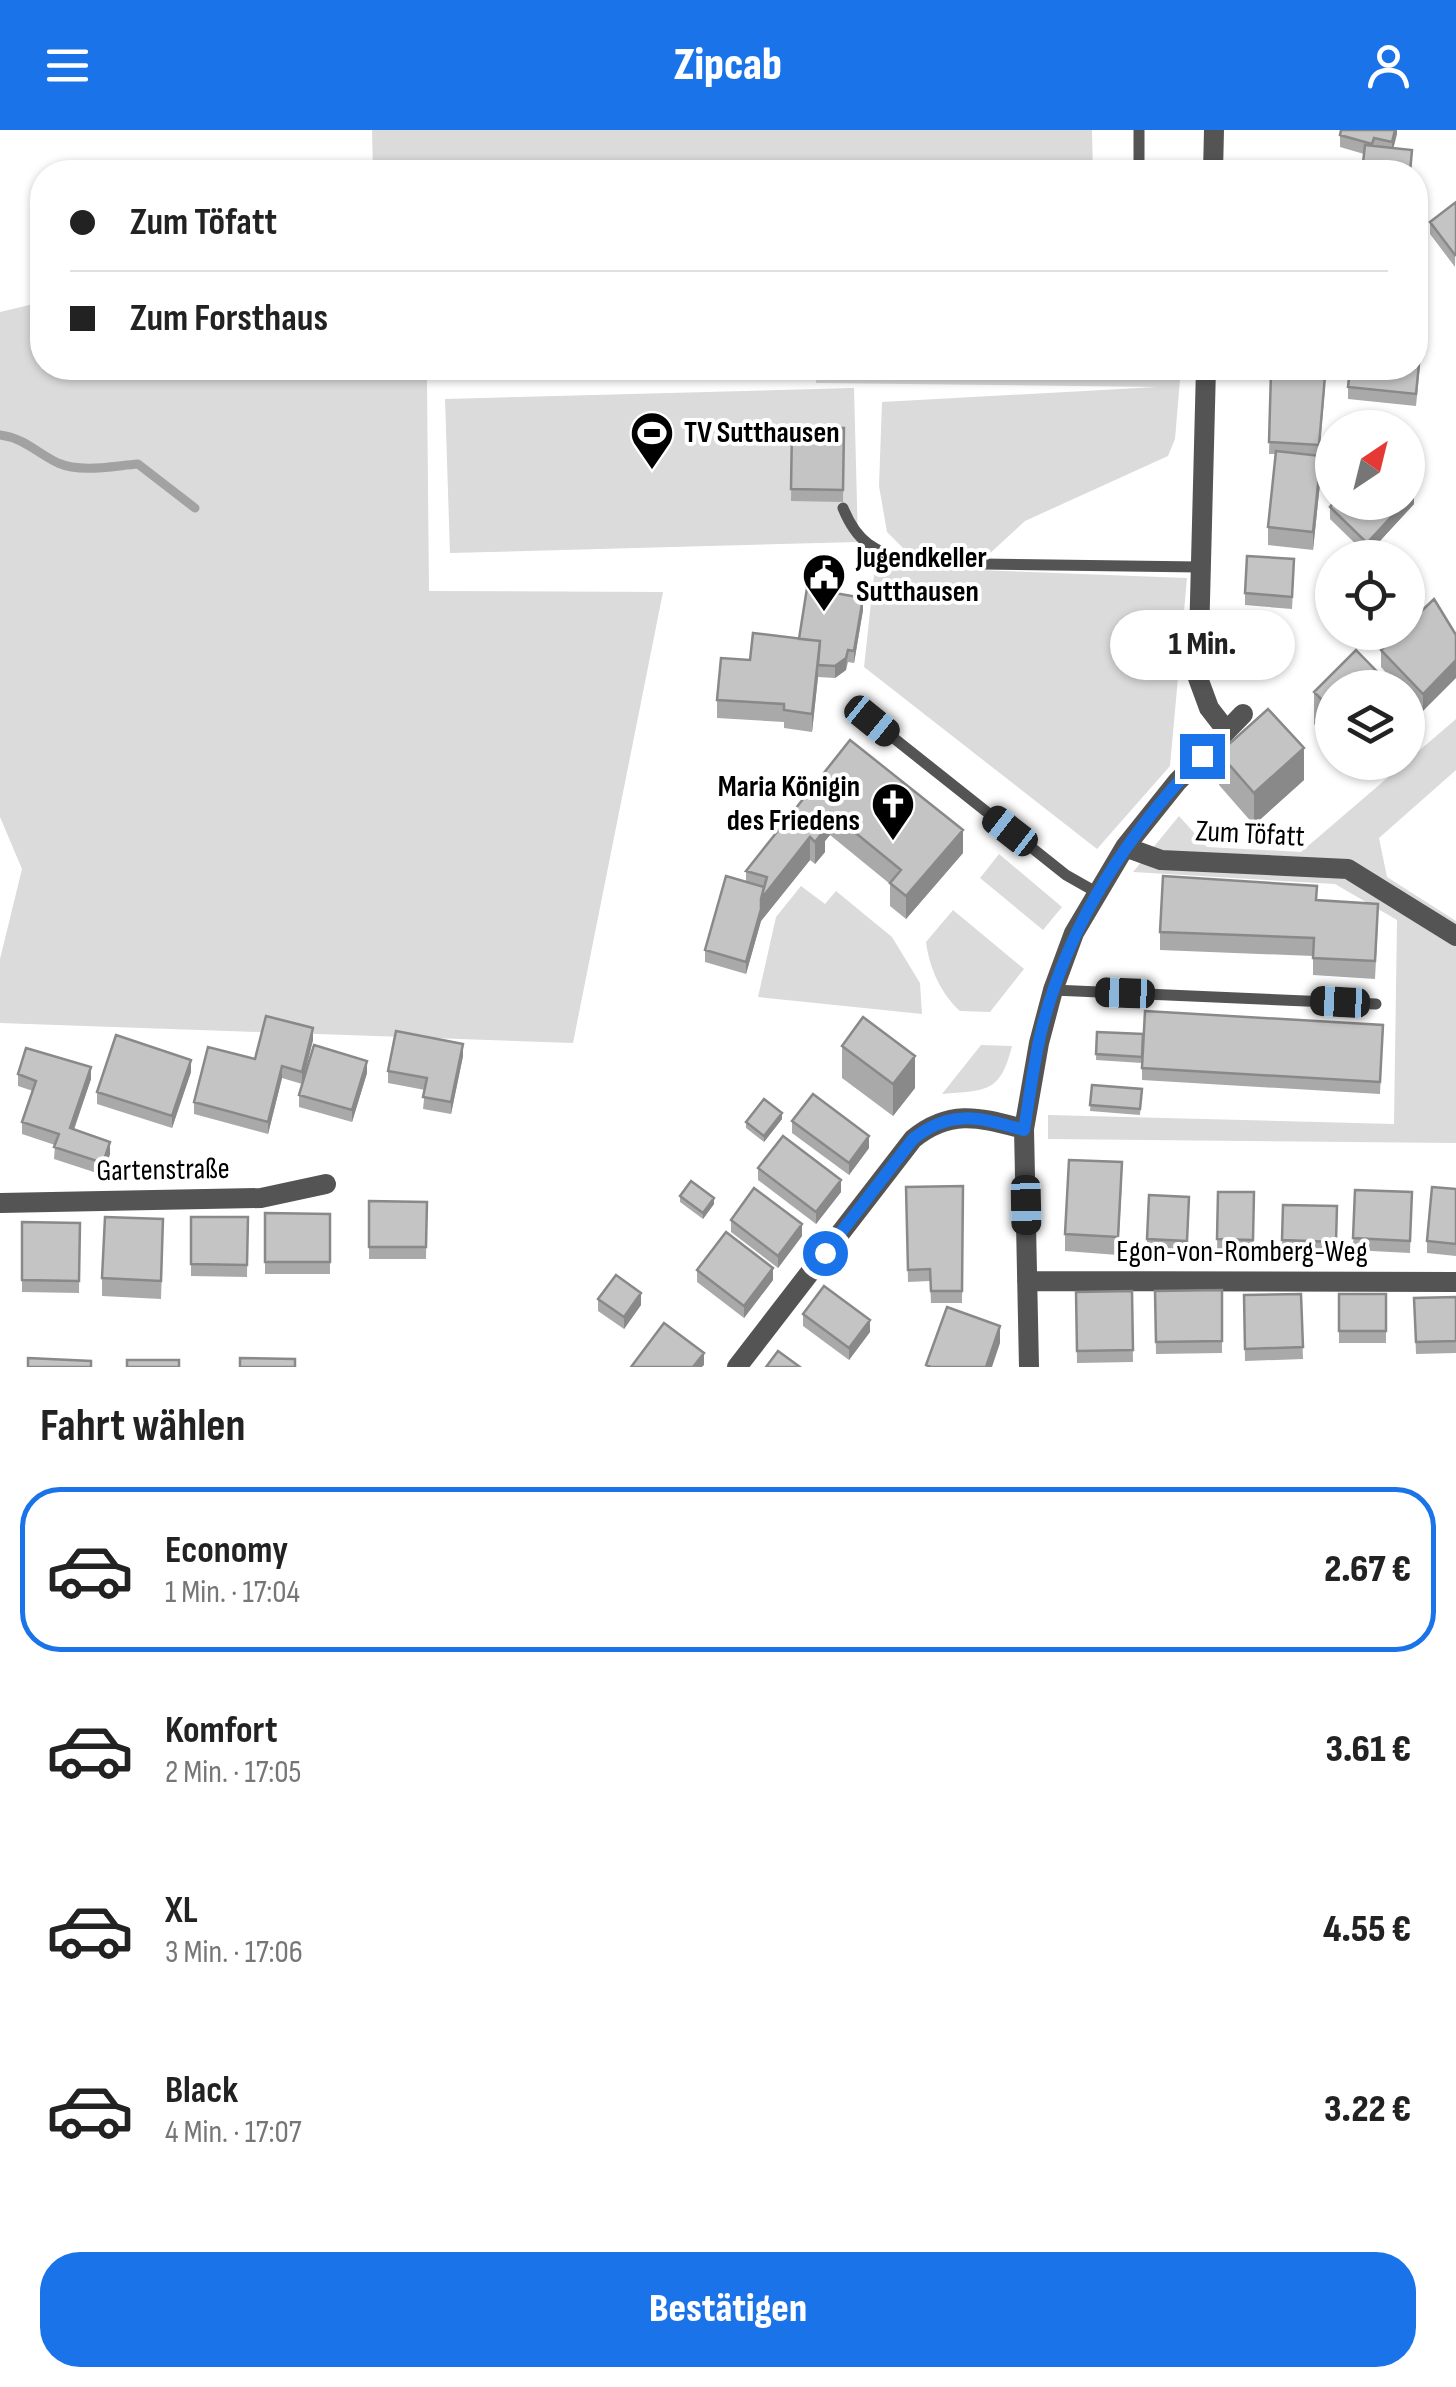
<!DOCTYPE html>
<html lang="de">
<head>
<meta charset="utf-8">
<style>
  :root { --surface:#fff; --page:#f2f2f2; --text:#222; --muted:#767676; --line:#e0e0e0; --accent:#1a73e8 }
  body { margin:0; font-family:"Sofia Sans Condensed",sans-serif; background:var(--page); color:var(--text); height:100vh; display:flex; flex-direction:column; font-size:38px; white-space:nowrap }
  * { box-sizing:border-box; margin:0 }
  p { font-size:32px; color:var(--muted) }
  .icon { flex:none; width:55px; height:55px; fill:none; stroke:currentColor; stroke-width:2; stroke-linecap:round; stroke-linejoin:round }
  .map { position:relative; height:1237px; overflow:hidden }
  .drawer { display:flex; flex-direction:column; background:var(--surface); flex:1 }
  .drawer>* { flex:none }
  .banner { position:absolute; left:30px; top:30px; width:1398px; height:220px; border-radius:40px; box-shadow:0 2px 8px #0004; display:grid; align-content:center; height:220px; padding:0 40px; background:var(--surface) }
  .needle { width:65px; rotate:35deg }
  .controls { position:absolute; left:1315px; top:280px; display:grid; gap:20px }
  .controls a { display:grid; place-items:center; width:110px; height:110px; border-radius:50%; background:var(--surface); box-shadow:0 2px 8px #0004; font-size:50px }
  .end { position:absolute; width:45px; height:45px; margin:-22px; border:12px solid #1a73e8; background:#fff; box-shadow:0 0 0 5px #fff }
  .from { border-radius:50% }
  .bubble { position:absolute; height:70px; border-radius:35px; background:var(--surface); box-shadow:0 2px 8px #0004; font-size:32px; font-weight:800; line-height:70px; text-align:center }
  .car { position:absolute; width:30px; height:60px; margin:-30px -15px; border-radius:12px; box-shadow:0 0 8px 2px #0007; background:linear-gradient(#222 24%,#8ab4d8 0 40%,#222 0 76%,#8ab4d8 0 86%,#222 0) }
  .banner b { display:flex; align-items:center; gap:35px; height:95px; font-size:38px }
  .banner b+b { border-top:2px solid var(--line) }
  .banner i { width:25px; height:25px; background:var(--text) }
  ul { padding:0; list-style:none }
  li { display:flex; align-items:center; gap:30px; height:165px; margin:0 20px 15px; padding:0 20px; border:5px solid transparent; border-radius:40px }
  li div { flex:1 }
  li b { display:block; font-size:38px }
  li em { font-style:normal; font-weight:800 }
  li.selected { border-color:var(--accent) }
  li>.icon { width:90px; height:90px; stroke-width:1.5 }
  h2 { padding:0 40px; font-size:45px; line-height:120px }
  .action { display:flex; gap:20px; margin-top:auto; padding:20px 40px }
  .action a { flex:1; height:115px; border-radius:40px; background:var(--accent); color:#fff; font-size:40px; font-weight:800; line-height:115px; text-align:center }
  header { display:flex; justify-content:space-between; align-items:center; height:130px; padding:0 40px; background:var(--accent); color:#fff; font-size:45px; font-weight:800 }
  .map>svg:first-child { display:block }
  .green { fill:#dbdbdb }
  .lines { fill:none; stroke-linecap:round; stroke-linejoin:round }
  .stream { stroke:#a2a2a2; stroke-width:9 }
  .lane { stroke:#545454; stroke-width:11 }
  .street { stroke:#545454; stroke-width:20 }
  .wall { fill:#a9a9a9 }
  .shaded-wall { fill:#898989 }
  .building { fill:#c4c4c4; stroke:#898989; stroke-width:2.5 }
  .route { stroke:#1a73e8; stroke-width:12 }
  .labels { text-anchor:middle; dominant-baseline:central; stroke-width:8; stroke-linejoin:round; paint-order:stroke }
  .poi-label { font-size:30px; font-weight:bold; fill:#000; stroke:#fff; text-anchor:start }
  .street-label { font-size:30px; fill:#000; stroke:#fff }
</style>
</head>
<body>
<header><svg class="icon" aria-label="menu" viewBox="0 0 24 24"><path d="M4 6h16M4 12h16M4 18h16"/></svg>Zipcab<svg class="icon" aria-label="person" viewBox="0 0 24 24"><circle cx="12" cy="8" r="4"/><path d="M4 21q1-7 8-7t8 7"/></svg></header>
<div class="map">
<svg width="1456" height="1237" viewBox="0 0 1456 1237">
  <rect width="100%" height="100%" fill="#fff"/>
  <!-- green -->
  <path class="green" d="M372,0H1092L1093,42H373Z
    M42,172V238H754V245L427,250L429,461L663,462L573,913L0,893V829L22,739L0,687V182Z
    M816,238H1181L1175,309L1168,326L1025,391L988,425L906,421L887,402L879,356L882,272L1157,257L816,253Z
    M854,258L858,412L450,423L445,269Z
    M875,436L1187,448L1170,636L1097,719L864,537Z
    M1456,589V640L1379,708L1387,747L1456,791V1013L1048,1009V985L1394,994L1397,790L1335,754L1133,742L1179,686L1207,717L1301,722Z
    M999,724L1062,777L1043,800L980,748Z
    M801,756L825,774L836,761L892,807L920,853L922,884L758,867L776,787Z
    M953,780L1024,839L990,882L960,881C941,864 929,837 926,812Z
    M981,915L1012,916C1000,964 986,960 942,964Z"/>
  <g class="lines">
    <!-- stream -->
    <path class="stream" d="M0,305C24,308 37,323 58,333C81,343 113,336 138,334L195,378"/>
    <!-- lane -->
    <path class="lane" d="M1139,42V0
      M843,378C858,415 875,420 910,433L1199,437
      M866,586L1066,745L1096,762
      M1053,860L1376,874"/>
    <!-- street -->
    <path class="street" d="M1213,42L1214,0
      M1206,238L1198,548L1209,578L1226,600
      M1125,717L1161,730L1348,739L1456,806
      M0,1073L261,1068L326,1054
      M1027,1151L1456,1152
      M737,1237L913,1009C951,978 981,988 1024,999
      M1029,1237L1024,999L1039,913L1053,860L1074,803L1125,717L1177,652L1243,584"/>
  </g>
  <!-- wall -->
  <path class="wall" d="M1397,0L1393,18L1412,42L1364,24L1340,17V5Z
    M1456,72L1455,137L1430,104V92Z
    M1421,225L1416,276L1348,269V257Z
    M958,238H1048L958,239Z
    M1271,242L1325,258L1319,326L1321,344L1313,420L1268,415V397L1276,324H1269Z
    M792,297L844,298L843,372L791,371Z
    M1414,374L1367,425L1330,389V377Z
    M1294,441L1292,479L1245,475V463Z
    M1434,469L1423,581L1408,565V558H1400L1381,537V520Z
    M863,480L854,533L848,532L846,540L835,548L818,547L812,602L784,598V592L717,588V570L750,530Z
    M1332,558V612L1314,594V562Z
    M850,610L963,723L906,789L890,776V754L830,705L825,711V722L815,734L810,730L761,791L746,844L705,832V820L746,752V741Z
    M1219,623L1304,650L1254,695L1219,655Z
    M1353,632H1373L1363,642Z
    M1317,770L1378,791L1375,849L1313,845V826L1160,820V802Z
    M1383,895L1380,964L1142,950V933L1096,930L1097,902L1143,904Z
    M313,910L302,954L282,948L268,1004L194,984V972L255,929Z
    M842,916L915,958L893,986L842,948Z
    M463,926L451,984L423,979L425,960L388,953V941Z
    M191,942L172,998L97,974V962Z
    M367,943L352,992L299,977V965Z
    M18,944L91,949L74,1000L110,1024L103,1045L54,1029L55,1015L22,1004V992L33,961L18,956Z
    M1092,955L1142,959L1140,985L1090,981Z
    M782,989L764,1012L746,998V992Z
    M792,991L869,1018L849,1045L792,1003Z
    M758,1038L841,1062L816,1094L758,1050Z
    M1122,1050L1118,1125L1065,1121V1104Z
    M963,1056L962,1173H931L930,1151L908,1152L906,1057Z
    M1456,1059V1126L1427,1123V1111Z
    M1355,1060L1412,1062L1410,1123L1353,1120Z
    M1218,1062H1254L1253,1122L1217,1121Z
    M680,1066L714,1074L703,1089L680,1072Z
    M1189,1067L1187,1123L1147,1121V1109Z
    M369,1071L427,1072L426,1129H369Z
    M1283,1075L1337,1076L1336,1124L1282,1122Z
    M265,1083L330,1084V1144H265Z
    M191,1087H248L247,1147L191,1146Z
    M731,1090L802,1106L778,1138L731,1102Z
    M22,1092L80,1093L79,1163L22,1162Z
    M163,1107L161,1169L102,1166V1148Z
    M697,1140L773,1150L744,1188L697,1152Z
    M1222,1160V1223L1156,1224L1155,1161Z
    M1132,1161L1133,1232L1077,1233L1076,1162Z
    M1301,1164L1303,1229L1245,1231L1244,1165Z
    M1339,1164H1386V1213H1339Z
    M1456,1167V1223L1416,1224L1414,1168Z
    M598,1169L641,1175L624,1199L598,1181Z
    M803,1184L870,1202L849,1230L803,1196Z"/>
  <!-- shaded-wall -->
  <path class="shaded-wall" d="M1395,0H1397V4L1392,24V12Z
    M1321,326V344L1313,420V402Z
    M1414,362V374L1367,425V413L1405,372H1408V369Z
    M863,468V480L854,533V521Z
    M848,520L846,540L835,548V536Z
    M1456,530V548L1423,581V564Z
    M818,535V547L812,602V584Z
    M1304,618V650L1254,695V663Z
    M1363,632H1373L1363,642Z
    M830,682V705L825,711V722L815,734V712L819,695Z
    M963,700V723L906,789V766Z
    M810,707V730L761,791L746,844V832L761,769Z
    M313,898V910L302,954V942Z
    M463,914V926L451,984V972Z
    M915,926V958L893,986V954Z
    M191,930V942L172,998V986Z
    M367,931V943L352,992V980Z
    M282,936V948L268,1004V992Z
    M91,937V949L70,1010V998Z
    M782,983V989L764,1012V1006Z
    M869,1006V1018L849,1045V1033Z
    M110,1012V1024L103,1045V1033Z
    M841,1050V1062L816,1094V1082Z
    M714,1068V1074L703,1089V1083Z
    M802,1094V1106L778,1138V1126Z
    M773,1138V1150L744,1188V1176Z
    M641,1163V1175L624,1199V1187Z
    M870,1190V1202L849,1230V1218Z
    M1000,1196V1213L992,1237H986Z
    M704,1223V1235L702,1237H693Z"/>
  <!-- building -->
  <path class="building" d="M1341,0H1395L1392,12L1374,8L1372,14L1340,5Z
    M1365,15L1412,20L1410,42H1362Z
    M1456,72V124L1455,125L1430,92Z
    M1415,213H1421L1416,264L1348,257L1350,238H1415Z
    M1271,242L1325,246L1319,315L1269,312Z
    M792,297L844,298L843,360L791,359Z
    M1276,321L1321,326L1313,402L1268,397Z
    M1408,356L1414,362L1408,369Z
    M1334,372H1405L1367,413L1330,377Z
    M1247,426L1294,429L1292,467L1245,463Z
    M807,458L863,468L854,521L848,520L846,528L835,536L818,535L820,511L799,509Z
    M1434,469L1456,505V530L1423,564L1381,520L1399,502H1408V494Z
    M753,503L820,511L812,584L784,580V574L717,570L721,528L750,530Z
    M1356,520L1393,558H1332V580L1314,562Z
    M1268,579L1304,618L1254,663L1219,623Z
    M850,610L963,700L906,766L890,753L901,740L830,682L819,695L825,699L815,712L810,707L761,769L767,747L746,741Z
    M726,746L764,757L761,769V779L746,832L705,820Z
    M1163,746L1317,756L1316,770L1378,774L1375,831L1313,828L1314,808L1160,802Z
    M1145,881L1383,895L1380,952L1142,938Z
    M266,886L313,898L302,942L282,936L268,992L194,972L208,917L255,929Z
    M863,887L915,926L893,954L842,916Z
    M396,901L463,914L451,972L423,967L427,948L388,941Z
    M1097,902L1143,904L1142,927L1096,924Z
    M116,905L191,930L172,986L97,962Z
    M314,915L367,931L352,980L299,965Z
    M26,918L91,937L70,998L110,1012L103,1033L54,1017L59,1004L22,992L36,951L18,944Z
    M1092,955L1142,959L1140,979L1090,975Z
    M813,964L869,1006L849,1033L792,991Z
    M764,969L782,983L764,1006L746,992Z
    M783,1006L841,1050L816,1082L758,1038Z
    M1069,1030L1122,1032L1118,1107L1065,1104Z
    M691,1051L714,1068L703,1083L680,1066Z
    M963,1056L962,1161H931L930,1139L908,1140L906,1057Z
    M1432,1057L1456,1059V1114L1427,1111Z
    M754,1058L802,1094L778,1126L731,1090Z
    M1355,1060L1412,1062L1410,1111L1353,1108Z
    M1218,1062H1254L1253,1110L1217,1109Z
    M1149,1065L1189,1067L1187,1111L1147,1109Z
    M369,1071L427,1072L426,1117H369Z
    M1283,1075L1337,1076L1336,1112L1282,1110Z
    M265,1083L330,1084V1132H265Z
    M105,1087L163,1089L161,1151L102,1148Z
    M191,1087H248L247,1135L191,1134Z
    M22,1092L80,1093L79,1151L22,1150Z
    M726,1102L773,1138L744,1176L697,1140Z
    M616,1145L641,1163L624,1187L598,1169Z
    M824,1156L870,1190L849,1218L803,1184Z
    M1222,1160V1211L1156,1212L1155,1161Z
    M1132,1161L1133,1220L1077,1221L1076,1162Z
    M1301,1164L1303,1217L1245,1219L1244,1165Z
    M1339,1164H1386V1201H1339Z
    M1456,1167V1211L1416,1212L1414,1168Z
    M947,1177L1000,1196L986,1237H931L926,1235Z
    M664,1193L704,1223L693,1237H631Z
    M778,1221L800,1237H766Z
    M28,1228L91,1231V1237H28Z
    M240,1228L295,1229V1237H240Z
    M127,1230H179V1237H127Z"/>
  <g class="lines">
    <!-- route -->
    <path class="route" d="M825,1123L913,1009C951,978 981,988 1024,1000C1030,964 1034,928 1043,894C1071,789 1128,704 1202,626"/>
  </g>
  <!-- icons -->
  <defs>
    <g id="stadium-pin" transform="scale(2.25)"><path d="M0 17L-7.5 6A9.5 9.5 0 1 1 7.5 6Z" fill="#000" stroke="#fff"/><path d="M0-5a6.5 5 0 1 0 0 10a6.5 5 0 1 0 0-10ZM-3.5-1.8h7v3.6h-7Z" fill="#fff"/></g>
    <g id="civic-pin" transform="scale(2.25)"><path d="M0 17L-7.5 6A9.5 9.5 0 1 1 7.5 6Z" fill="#000" stroke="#fff"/><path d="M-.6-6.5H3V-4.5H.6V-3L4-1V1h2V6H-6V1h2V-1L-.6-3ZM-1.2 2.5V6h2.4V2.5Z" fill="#fff"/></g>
    <g id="church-pin" transform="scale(2.25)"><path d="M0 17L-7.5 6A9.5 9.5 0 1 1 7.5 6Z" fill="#000" stroke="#fff"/><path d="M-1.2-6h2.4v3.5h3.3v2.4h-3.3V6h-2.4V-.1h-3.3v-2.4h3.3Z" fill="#fff"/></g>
  </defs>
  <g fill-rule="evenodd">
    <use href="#stadium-pin" x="652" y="303"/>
    <use href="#civic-pin" x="824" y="445"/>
    <use href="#church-pin" x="893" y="674"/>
  </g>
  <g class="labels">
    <!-- poi labels -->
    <g class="poi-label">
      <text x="684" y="303">TV Sutthausen</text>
      <text x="856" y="428">Jugendkeller<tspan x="856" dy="34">Sutthausen</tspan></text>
      <text x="860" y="657" text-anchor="end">Maria Königin<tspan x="860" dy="34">des Friedens</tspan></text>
    </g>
    <!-- street labels -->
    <g class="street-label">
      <text transform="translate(1250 704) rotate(3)">Zum Töfatt</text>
      <text transform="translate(163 1040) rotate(-1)">Gartenstraße</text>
      <text x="1242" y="1122">Egon-von-Romberg-Weg</text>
    </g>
  </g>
</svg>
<div class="controls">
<a><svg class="needle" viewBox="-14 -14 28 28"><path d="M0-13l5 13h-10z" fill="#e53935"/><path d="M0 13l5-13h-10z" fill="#767676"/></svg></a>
<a><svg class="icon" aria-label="locate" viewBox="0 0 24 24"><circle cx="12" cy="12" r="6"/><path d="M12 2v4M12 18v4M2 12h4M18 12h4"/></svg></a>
<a><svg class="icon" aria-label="layers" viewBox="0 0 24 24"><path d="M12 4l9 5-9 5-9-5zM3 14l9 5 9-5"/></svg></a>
</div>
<i class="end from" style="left:825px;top:1123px"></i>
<i class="end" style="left:1202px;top:626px"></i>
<div class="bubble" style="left:1110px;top:480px;width:185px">1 Min.</div>
<i class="car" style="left:872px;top:591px;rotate:129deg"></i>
<i class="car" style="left:1010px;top:701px;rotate:308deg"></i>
<i class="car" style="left:1125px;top:863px;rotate:272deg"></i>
<i class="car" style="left:1340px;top:872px;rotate:273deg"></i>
<i class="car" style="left:1026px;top:1075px;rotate:179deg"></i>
<div class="banner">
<b><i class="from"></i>Zum Töfatt</b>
<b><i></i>Zum Forsthaus</b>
</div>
</div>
<section class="drawer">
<h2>Fahrt wählen</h2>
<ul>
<li class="selected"><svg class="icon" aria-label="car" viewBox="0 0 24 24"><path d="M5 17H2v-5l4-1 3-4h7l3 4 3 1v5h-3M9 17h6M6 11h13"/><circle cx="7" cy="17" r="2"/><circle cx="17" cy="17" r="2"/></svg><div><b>Economy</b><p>1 Min. · 17:04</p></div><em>2.67 €</em></li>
<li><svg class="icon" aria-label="car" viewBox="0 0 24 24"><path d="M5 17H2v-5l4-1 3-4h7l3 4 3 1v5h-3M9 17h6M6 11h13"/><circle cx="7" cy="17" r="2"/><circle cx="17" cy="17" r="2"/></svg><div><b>Komfort</b><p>2 Min. · 17:05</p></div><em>3.61 €</em></li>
<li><svg class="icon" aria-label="car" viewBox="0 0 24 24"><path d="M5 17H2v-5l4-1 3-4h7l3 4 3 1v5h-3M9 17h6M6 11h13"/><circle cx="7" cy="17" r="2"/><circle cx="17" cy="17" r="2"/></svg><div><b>XL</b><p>3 Min. · 17:06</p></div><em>4.55 €</em></li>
<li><svg class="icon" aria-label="car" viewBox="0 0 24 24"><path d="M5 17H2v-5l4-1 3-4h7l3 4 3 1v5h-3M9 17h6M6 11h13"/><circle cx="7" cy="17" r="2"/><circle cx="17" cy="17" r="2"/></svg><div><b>Black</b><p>4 Min. · 17:07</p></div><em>3.22 €</em></li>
</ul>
<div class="action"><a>Bestätigen</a></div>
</section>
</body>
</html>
